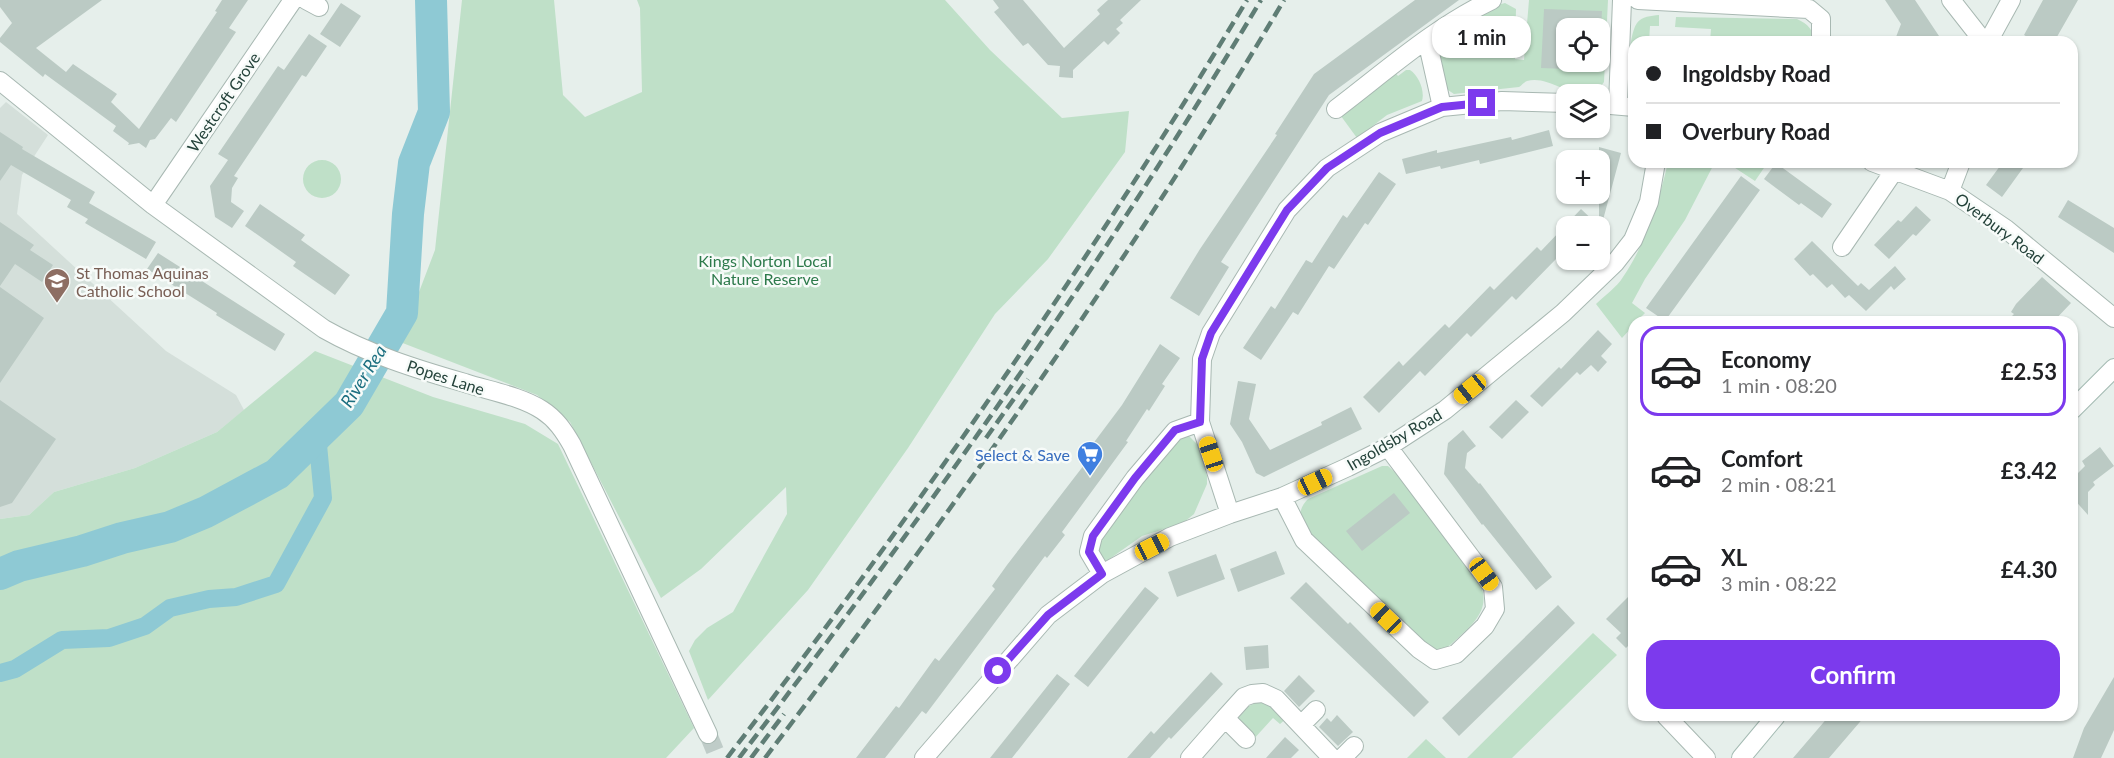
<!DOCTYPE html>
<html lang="en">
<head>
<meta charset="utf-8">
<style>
  :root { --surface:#fff; --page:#f2f2f2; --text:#202124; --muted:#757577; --line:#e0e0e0; --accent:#7c3aed }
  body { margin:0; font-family:Lato,sans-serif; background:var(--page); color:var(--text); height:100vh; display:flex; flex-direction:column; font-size:22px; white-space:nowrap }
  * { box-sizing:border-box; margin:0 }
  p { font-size:20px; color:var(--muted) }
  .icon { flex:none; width:33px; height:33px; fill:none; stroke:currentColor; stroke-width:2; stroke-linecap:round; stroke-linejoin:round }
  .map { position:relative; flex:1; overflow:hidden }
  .drawer { position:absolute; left:1628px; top:316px; width:450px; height:405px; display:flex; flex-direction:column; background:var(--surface); border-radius:18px; box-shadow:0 2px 4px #0004 }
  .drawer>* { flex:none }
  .guide { position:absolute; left:1628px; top:36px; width:450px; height:132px; border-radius:18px; box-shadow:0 2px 4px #0004; display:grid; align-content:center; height:132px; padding:0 18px; background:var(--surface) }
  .buttons { position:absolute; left:1556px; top:18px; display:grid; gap:12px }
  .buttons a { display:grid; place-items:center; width:54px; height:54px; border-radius:12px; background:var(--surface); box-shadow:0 2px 4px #0004; font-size:30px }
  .end { position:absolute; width:27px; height:27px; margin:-14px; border:8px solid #7c3aed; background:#fff; box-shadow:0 0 0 3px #fff }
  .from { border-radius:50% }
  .bubble { position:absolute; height:42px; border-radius:18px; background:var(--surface); box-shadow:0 2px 4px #0004; font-size:20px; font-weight:700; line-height:42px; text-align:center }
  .car { position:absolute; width:18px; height:36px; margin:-18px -9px; border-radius:8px; box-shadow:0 0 4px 2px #0007; background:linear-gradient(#f5c518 24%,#345 0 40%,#f5c518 0 76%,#345 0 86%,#f5c518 0) }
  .guide b { display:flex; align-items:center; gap:21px; height:57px; font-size:22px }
  .guide b+b { border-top:2px solid var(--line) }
  .guide i { width:15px; height:15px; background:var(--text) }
  ul { padding:10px 0 0; list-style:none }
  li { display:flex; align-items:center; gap:18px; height:90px; margin:0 12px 9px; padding:0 6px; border:3px solid transparent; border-radius:18px }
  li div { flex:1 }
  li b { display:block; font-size:22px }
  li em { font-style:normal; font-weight:700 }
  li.active { border-color:var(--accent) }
  li>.icon { width:54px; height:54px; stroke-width:1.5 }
  .action { display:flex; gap:12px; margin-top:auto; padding:12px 18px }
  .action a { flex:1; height:69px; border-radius:18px; background:var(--accent); color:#fff; font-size:24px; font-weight:700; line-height:69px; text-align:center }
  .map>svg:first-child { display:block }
  .built { fill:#d4dfda }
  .green { fill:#bfe0c8; fill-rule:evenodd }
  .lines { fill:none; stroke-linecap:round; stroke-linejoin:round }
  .canal { stroke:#8ec9d4; stroke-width:18 }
  .river { stroke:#8ec9d4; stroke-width:32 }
  .building { fill:#bbcac4 }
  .minor-tunnel { stroke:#bfccc8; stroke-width:18; stroke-dasharray:18 9; stroke-linecap:butt }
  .minor-casing { stroke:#a8b8b2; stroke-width:20 }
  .secondary-casing { stroke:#a4bbb3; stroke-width:20 }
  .minor { stroke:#fff; stroke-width:18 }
  .secondary { stroke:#fff; stroke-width:18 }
  .rail { stroke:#5f7d75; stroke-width:4.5; stroke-dasharray:12 6; stroke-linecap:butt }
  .route { stroke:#7c3aed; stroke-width:8 }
  .labels { text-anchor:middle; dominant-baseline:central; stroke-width:5; stroke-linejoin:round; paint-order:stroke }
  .street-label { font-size:16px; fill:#24423a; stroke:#f7fbf9 }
  .park-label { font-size:16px; fill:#2d7a4b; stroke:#f7fbf9 }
  .education-label { font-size:16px; fill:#785e54; stroke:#f7fbf9; text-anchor:start }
  .shop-label { font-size:16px; fill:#366cbe; stroke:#f7fbf9; text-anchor:end }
  .water-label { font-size:18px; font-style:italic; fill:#1c6f80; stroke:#f7fbf9 }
</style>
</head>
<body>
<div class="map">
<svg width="2114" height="758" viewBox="0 0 2114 758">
  <rect width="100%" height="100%" fill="#e6efeb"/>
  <!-- built -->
  <path class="built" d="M6,102L48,135L22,175L17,214L166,351L236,395L244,410L217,432L135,468L54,492L29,515L0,519V108Z"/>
  <!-- green -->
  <path class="green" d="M462,0H554L563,95L585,117L642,92L640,8L637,0H945L990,50L1062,118L1129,111L1125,152L1048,259L995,314L908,448L808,590L708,700L689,651L695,640L707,628L733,612L787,514L786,487L701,569L661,598L570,422L537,395L400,342L435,250Z
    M1529,0H1608L1604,82C1584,113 1553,73 1527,81C1524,82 1522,85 1519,87L1454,94L1445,88L1436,50C1452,30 1480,8 1505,3L1516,9L1515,59L1524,60ZM1566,28H1599V62H1566Z
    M1659,15V26H1650L1649,42H1634L1633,88C1626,79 1629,34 1637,23C1642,16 1651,16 1659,15Z
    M1676,17L1797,19C1808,24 1814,30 1814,42H1710L1711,29L1675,27Z
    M1406,70H1410C1419,76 1425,91 1422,101L1387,115L1357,138L1338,112L1394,71L1398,76Z
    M303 179a19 19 0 1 1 38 0a19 19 0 1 1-38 0Z
    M1668,162H1715L1685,220L1645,279L1632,303L1645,313L1636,322H1634L1633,326L1622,338L1596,304C1605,295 1617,287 1623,277C1646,243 1659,202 1668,162Z
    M1726,162H1768L1755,181Z
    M315,351L433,397L525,424L558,444L694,728L666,758H0V519L29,515L54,492L135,468L217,432Z
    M1187,434L1197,444L1207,476V484L1194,514L1183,523L1142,536L1108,560L1102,561L1096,551L1098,540L1176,438Z
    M1382,466H1388L1399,476L1481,586C1492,614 1465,630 1447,648L1440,650L1427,647L1309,540C1302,525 1294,513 1308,499Z
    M1593,633L1617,655L1512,758H1467Z
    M1257,702H1265L1287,718L1280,724L1273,718L1252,741L1240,723L1239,717L1249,706Z
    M1426,739L1446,758H1407Z"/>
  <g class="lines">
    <!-- canal -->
    <path class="canal" d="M0,673L15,669L62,640L109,638L145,626L170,608L209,599L236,597L276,584L323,498L317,434"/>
    <!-- river -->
    <path class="river" d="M0,574L19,566L82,551L122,538L170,527L206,512L277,474L349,404L402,313L408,214L414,163L434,112L431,0"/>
  </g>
  <!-- building -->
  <path class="building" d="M0,0H102L36,48L66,72L73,64L117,94L111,102L139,129L217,12L215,11L222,0H248L229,28L236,32L176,122L171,118L155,139L150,140L146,148L139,143L128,145L129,143L113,131L116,126L45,74L43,77L0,42V38L12,23L0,7Z
    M993,0H1023L1064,48L1100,14L1097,10L1108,0H1141L1120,20L1123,23L1116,29L1120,33L1108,45L1104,41L1073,70V78L1059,77L1060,66L1048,65L1028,43L1023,46L994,12L999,8Z
    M1415,0H1459L1329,95L1221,262L1229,267L1199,316L1170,298L1200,249L1277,135L1275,134L1314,74Z
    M1885,0H1915L1943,42H1905L1902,38L1896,37L1901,24Z
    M2043,0H2078L2054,42H2036L2024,35Z
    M341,3L361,16L340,47L320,34Z
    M1544,9L1602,11L1601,28H1566V69L1541,68Z
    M309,34L327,46L306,77L302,75L234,176L238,178L232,188L231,202L244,211L232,228L215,217L210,186L228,160L218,154L278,66L284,70Z
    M1549,130L1553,146L1480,164L1479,160L1441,169L1440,166L1406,174L1402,159L1437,150V153L1511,137L1512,140Z
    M0,132L23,147L22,149L95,192L89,203L156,242L146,259L85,223L88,219L67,207L71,200L11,165L0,181Z
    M1599,147L1621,153L1603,220L1599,219Z
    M2003,162H2014L2023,168L2002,197L1986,185Z
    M1776,163L1832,204L1822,218L1801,203L1799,205L1764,179Z
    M1379,172L1396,184L1368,225L1365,223L1334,269L1329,266L1298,315L1293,312L1261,360L1243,348L1271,306L1275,309L1306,260L1312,263L1343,215L1347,218Z
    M1741,176L1760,190L1665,321L1646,308Z
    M2068,200L2114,228V253L2058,217Z
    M260,204L305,235L301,240L350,275L335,295L293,266L296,262L245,226Z
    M1916,206L1931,220L1916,236L1913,234L1889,259L1874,245L1898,220L1901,222Z
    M1581,209L1599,226H1566V267L1557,258L1516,300L1512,296L1471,337L1467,333L1425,376L1420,371L1379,413L1363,397L1399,361L1403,366L1445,324L1449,328L1490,286L1494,290L1537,247L1541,251Z
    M0,222L34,245L30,250L53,265L42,282L15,264L0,286Z
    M1812,241L1858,286L1861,283L1869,290L1895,266L1906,279L1894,290L1891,286L1866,311L1849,295L1845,298L1832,284L1827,288L1813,274L1810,276L1794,259Z
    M158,253L285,334L275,351L216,315L217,313L147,269Z
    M2042,277L2071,303L2053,322H2006L2014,314L2011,312L2016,304Z
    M0,287L44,318L0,383Z
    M1598,330L1612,344L1601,356L1607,362L1598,372L1591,365L1580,375L1577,372L1542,407L1530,396L1559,367L1561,369Z
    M1160,344L1180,358L1162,384L1165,386L1149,411L1147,409L1126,441L1128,442L1062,532L1065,535L1047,558L1045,556L926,714L922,711L885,758H856L896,706L899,708L935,658L939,661L995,589L992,586L1007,565L1084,465L1080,461L1122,405Z
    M1238,381L1256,384L1249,419L1270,450L1322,425L1321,422L1351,407L1362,429L1264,477L1256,473L1242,442L1230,424Z
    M0,400L56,439L12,503L0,507Z
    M1516,400L1529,412L1502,439L1489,427Z
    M1463,430L1476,446L1467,453L1465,468L1479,484L1480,483L1552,577L1536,590L1483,524L1482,525L1444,474L1448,443Z
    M2100,447L2114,466L2093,482L2095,485L2088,492V515L2072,497V479L2085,466L2082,461Z
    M1394,493L1410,513L1362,551L1346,531Z
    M1276,551L1285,574L1238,592L1230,569Z
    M1216,554L1225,579L1177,597L1168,572Z
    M1306,582L1348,624L1350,622L1429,702L1414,717L1290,598Z
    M1145,587L1159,598L1088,687L1074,676Z
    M1634,591V646L1631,643L1626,648L1616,638L1621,633L1606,619Z
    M1558,605L1575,623L1459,736L1442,718Z
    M1268,645L1269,668L1246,670L1244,647Z
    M1211,672L1223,684L1171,739L1169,737L1150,758H1127L1151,731L1154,734Z
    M1057,674L1070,684L1012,758H990Z
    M1299,675L1315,691L1299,707L1284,691Z
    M2114,677V730L2101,758H2073L2084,728Z
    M1337,715L1353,732L1338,746L1319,727L1327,718L1331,722Z
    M1829,716H1865L1829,758H1793Z
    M1285,737L1299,750L1291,758H1266Z"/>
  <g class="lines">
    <!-- minor-tunnel -->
    <path class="minor-tunnel" d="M708,734L718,758"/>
    <!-- minor casing -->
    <g class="minor-casing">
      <path id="minor" d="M306,0L319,7
        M1638,0L1809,9L1821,19V42
        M1951,0L1984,42
        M1427,40L1442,107
        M1988,42L2011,0
        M0,81L153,205L324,329C368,354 416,369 465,383C490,391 520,396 542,410C556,419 564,431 572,445L708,734
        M1599,104L1634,107
        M1618,105L1622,0
        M1336,109C1386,71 1435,27 1492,0
        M1872,162L1950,191L2006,229L2114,318
        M1950,191L1961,162
        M153,205L293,0
        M1842,247L1894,171
        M1282,497L1304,540L1419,649L1435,660L1456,654L1485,626L1495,609L1493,587L1388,447
        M1230,514L1200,422L1202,359L1211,333L1287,210L1327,168L1380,133L1442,107L1502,101L1566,103
        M1102,574L1089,552L1093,536L1135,478L1175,431L1200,422
        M1666,716L1706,758
        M1301,725L1316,710
        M1246,739L1225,718L1244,697L1252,694L1263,693L1276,699L1332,758
        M924,758L1048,615L1102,574L1170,537L1230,514L1282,497L1348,467L1388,447L1445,410L1563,313L1615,263L1633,240L1649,202L1656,162
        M1190,758L1225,718
        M1342,758L1354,746"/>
    </g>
    <!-- secondary casing -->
    <g class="secondary-casing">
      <path id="secondary" d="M2072,410L2114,368
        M1741,758L1776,716"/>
    </g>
    <!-- minor -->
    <use href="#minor" class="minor"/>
    <!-- secondary -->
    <use href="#secondary" class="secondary"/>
    <!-- rail -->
    <path class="rail" d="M986,438L1028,379
      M727,758C914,515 1089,263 1247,0
      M739,758C926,515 1103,264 1261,0
      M751,758L784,714
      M765,758C951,514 1128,264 1284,0"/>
  </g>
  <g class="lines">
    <!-- route -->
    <path class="route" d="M998,671L1048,615L1102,574L1089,552L1093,536L1135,478L1175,430L1200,422L1202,359L1211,333L1287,210L1327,168L1380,133L1442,107L1482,103"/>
  </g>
  <!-- icons -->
  <defs>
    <g id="school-pin" transform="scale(1.35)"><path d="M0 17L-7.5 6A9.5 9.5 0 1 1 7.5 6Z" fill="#8d6e63" stroke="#f7fbf9"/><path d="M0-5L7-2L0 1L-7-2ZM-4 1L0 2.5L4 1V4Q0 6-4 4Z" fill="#fff"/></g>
    <g id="supermarket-pin" transform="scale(1.35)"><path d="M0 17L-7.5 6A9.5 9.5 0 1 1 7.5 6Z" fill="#3f7fe0" stroke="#f7fbf9"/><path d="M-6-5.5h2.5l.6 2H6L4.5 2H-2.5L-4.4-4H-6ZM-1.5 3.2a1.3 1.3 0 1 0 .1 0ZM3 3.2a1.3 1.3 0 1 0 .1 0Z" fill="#fff"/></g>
  </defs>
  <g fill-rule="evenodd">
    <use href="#school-pin" x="57" y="281"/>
    <use href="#supermarket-pin" x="1090" y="454"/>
  </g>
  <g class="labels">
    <!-- street labels -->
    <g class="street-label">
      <text transform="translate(223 102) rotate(-56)">Westcroft Grove</text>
      <text transform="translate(2000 228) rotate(37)">Overbury Road</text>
      <text transform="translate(446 377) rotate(18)">Popes Lane</text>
      <text transform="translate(1394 439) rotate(-30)">Ingoldsby Road</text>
    </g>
    <!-- park labels -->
    <g class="park-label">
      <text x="765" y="260">Kings Norton Local<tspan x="765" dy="18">Nature Reserve</tspan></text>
    </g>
    <!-- education labels -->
    <g class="education-label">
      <text x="76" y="272">St Thomas Aquinas<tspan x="76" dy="18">Catholic School</tspan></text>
    </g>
    <!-- shop labels -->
    <g class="shop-label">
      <text x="1070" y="454">Select &amp; Save</text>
    </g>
    <!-- water labels -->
    <g class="water-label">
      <text transform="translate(363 376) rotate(-58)">River Rea</text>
    </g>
  </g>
</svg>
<div class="buttons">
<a><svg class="icon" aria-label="locate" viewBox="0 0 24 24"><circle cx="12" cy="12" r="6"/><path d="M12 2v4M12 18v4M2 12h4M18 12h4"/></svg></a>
<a><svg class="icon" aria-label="layers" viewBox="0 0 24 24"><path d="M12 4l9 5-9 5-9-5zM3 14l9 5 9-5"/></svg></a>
<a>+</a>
<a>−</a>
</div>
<i class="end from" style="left:998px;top:671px"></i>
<i class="end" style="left:1482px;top:103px"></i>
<div class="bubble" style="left:1432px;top:16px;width:99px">1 min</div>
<i class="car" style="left:1470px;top:389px;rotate:231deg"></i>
<i class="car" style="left:1211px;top:454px;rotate:342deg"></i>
<i class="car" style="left:1315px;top:482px;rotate:65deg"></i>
<i class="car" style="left:1152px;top:547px;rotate:63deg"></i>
<i class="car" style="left:1484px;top:574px;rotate:144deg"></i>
<i class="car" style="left:1386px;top:618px;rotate:314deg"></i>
<div class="guide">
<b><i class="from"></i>Ingoldsby Road</b>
<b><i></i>Overbury Road</b>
</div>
<section class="drawer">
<ul>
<li class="active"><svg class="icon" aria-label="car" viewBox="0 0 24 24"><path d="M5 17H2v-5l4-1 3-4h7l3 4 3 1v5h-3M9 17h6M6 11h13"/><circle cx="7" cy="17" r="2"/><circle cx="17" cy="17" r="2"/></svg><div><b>Economy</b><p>1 min · 08:20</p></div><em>£2.53</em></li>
<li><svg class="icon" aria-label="car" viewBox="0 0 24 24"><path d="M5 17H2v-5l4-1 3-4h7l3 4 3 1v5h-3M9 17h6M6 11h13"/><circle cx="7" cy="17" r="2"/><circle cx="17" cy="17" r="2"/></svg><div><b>Comfort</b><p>2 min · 08:21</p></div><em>£3.42</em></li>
<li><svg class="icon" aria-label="car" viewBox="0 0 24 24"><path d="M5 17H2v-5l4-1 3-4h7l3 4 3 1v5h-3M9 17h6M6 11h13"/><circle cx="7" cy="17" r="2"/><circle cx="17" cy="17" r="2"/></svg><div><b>XL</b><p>3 min · 08:22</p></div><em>£4.30</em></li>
</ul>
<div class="action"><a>Confirm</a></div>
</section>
</div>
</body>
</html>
